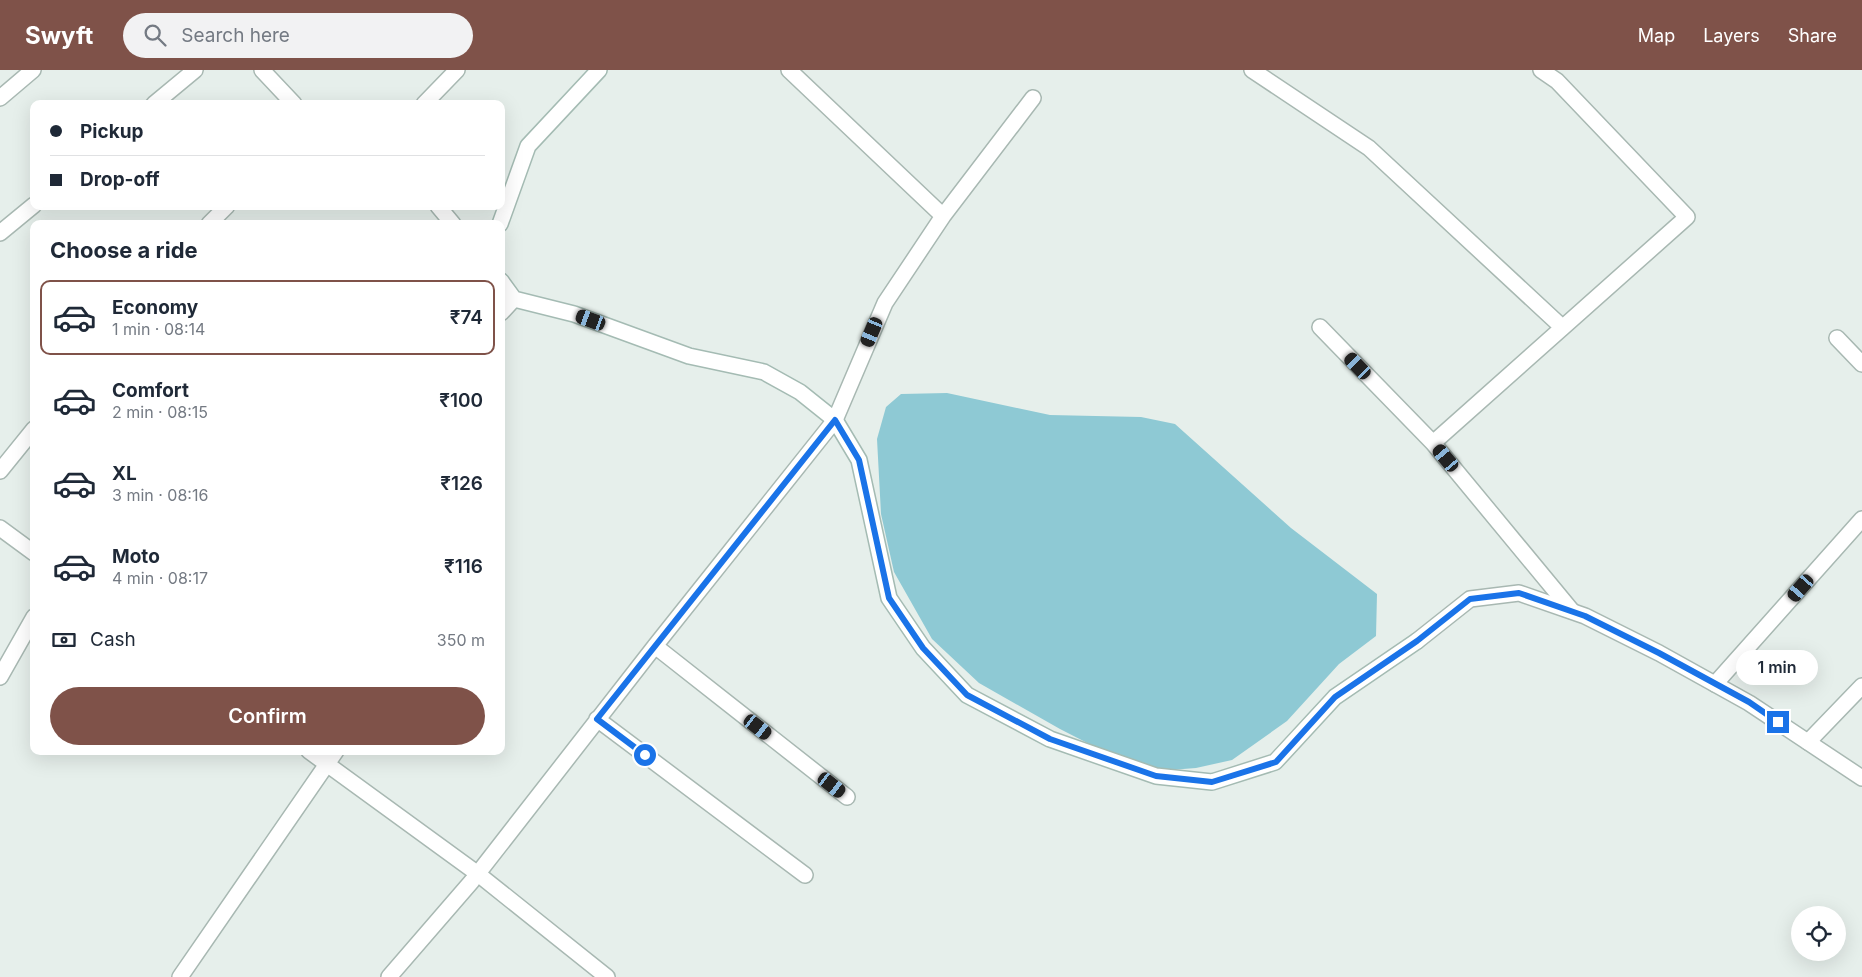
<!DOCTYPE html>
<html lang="en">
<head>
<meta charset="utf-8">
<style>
  :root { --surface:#fff; --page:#f2f2f3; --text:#1f2937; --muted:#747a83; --line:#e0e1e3; --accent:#7f5249 }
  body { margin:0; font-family:Inter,sans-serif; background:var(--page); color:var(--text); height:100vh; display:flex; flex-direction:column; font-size:19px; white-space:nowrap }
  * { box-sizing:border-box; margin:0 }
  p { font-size:16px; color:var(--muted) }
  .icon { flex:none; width:28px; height:28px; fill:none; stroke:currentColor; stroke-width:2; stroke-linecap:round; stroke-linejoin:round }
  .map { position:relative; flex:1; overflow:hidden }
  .details { position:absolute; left:30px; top:150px; width:475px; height:535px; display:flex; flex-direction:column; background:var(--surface); border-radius:10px; box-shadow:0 5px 20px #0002 }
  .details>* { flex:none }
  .top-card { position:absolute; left:30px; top:30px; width:475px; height:110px; border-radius:10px; box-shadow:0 5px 20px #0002; display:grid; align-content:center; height:110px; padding:0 20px; background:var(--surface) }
  .controls { position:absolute; left:1791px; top:836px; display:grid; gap:10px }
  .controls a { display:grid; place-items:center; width:55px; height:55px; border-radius:50%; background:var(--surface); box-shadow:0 5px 20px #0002; font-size:25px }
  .end { position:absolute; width:22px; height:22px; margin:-11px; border:6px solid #1a73e8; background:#fff; box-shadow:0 0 0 2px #fff }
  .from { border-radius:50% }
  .bubble { position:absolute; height:35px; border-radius:18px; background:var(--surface); box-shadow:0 5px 20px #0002; font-size:16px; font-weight:600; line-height:35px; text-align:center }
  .car { position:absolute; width:15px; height:30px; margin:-15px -8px; border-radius:6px; box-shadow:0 0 4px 1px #0007; background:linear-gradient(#222 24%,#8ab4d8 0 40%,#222 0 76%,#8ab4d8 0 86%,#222 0) }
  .top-card b { display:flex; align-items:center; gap:18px; height:48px; font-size:19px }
  .top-card b+b { border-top:1px solid var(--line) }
  .top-card i { width:12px; height:12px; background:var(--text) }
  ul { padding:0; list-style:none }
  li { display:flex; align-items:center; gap:15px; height:75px; margin:0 10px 8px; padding:0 10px; border:2px solid transparent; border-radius:10px }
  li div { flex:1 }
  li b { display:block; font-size:19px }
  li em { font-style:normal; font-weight:600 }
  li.on { border-color:var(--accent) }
  li>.icon { width:45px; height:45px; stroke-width:1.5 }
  h2 { padding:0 20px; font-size:22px; line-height:60px }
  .pay { display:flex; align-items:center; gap:12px; height:55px; padding:0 20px; font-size:19px }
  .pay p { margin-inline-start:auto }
  .cta { display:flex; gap:10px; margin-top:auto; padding:10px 20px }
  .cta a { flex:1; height:58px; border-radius:30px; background:var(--accent); color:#fff; font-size:20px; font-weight:600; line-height:58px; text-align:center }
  header { display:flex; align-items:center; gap:30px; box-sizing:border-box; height:70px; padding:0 25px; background:var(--accent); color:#fff }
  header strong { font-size:24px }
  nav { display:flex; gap:28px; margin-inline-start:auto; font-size:18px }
  .search { width:350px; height:45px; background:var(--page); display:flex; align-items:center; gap:12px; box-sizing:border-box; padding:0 18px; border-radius:28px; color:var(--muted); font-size:19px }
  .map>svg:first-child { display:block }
  .water { fill:#8ec9d4 }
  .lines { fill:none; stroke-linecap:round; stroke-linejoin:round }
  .minor-casing { stroke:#a8b8b2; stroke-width:18 }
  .tertiary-casing { stroke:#a8b8b2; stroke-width:18 }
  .secondary-casing { stroke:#a4bbb3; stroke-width:18 }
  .minor { stroke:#fff; stroke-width:15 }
  .tertiary { stroke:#fff; stroke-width:15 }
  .secondary { stroke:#fff; stroke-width:15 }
  .route { stroke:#1a73e8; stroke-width:6 }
</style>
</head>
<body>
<header>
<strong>Swyft</strong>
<div class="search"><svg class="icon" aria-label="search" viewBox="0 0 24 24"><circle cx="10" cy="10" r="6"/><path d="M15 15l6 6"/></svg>Search here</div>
<nav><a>Map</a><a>Layers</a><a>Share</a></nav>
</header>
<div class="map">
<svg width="1862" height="907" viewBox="0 0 1862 907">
  <rect width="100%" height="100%" fill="#e6efeb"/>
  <!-- water -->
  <path class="water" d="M947,323L1050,345L1141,347L1175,354L1291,458L1377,524L1376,566L1339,594L1287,651L1232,690L1196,698L1144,702L1060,659L979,613L932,569L894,502L881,444L877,369L886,337L901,324Z"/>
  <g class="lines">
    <!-- minor casing -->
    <g class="minor-casing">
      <path id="minor" d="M262,0L294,34
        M789,0L943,146
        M1252,0L1369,78L1562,257
        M0,28L33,0
        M154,34L195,0
        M424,34L457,0
        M438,136L453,154
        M209,154L227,136
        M0,163L34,135
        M501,243L514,229
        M1320,257L1433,373L1572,541
        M1837,268L1862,294
        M1433,373L1687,147L1557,11L1541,0
        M0,401L34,359
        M0,458L34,483
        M655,576L847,727
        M0,607L34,547
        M1715,614L1862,449
        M597,649L805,805
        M1808,672L1862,616
        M309,681L478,804L607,907
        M180,907L336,681
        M389,907L472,811L655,576L835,350L885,233L943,146L1033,28"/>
    </g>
    <!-- tertiary casing -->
    <g class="tertiary-casing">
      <path id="tertiary" d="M1417,571L1470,529L1519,523L1585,546L1659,583L1749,633L1862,708"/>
    </g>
    <!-- secondary casing -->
    <g class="secondary-casing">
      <path id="secondary" d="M500,154L528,76L599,0
        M501,211L514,229L574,244L689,286L764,302L800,322L835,350L859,390L889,528L923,578L967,625L1050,669L1156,706L1212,712L1275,692L1335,627L1417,571"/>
    </g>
    <!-- minor -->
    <use href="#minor" class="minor"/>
    <!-- tertiary -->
    <use href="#tertiary" class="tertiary"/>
    <!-- secondary -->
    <use href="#secondary" class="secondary"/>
  </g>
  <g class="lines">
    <!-- route -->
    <path class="route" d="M645,685L597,649L835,350L859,390L889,528L923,578L967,625L1050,669L1156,706L1212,712L1276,692L1335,627L1417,571L1470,529L1519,523L1585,546L1659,583L1749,632L1778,652"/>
  </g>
</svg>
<div class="controls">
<a><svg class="icon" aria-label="locate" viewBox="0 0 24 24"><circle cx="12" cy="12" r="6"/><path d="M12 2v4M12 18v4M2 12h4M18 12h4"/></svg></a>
</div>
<i class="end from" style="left:645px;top:685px"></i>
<i class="end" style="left:1778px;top:652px"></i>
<div class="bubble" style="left:1736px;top:580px;width:82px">1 min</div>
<i class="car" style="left:591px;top:250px;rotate:290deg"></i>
<i class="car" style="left:872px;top:262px;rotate:203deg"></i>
<i class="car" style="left:1358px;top:296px;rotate:316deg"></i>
<i class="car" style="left:1446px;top:388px;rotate:320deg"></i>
<i class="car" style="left:1801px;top:518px;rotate:221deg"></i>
<i class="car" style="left:758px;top:657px;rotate:128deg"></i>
<i class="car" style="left:832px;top:715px;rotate:128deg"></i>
<div class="top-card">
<b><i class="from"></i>Pickup</b>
<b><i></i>Drop-off</b>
</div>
<section class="details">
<h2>Choose a ride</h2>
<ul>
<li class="on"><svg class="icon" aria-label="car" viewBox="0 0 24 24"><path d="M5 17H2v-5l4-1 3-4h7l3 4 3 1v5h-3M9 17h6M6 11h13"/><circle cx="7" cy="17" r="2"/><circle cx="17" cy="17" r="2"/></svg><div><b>Economy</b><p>1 min · 08:14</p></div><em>₹74</em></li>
<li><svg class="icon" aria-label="car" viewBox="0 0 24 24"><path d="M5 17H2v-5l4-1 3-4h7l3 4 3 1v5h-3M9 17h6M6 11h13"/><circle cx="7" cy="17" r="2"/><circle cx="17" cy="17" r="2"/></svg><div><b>Comfort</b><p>2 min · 08:15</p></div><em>₹100</em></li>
<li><svg class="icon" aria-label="car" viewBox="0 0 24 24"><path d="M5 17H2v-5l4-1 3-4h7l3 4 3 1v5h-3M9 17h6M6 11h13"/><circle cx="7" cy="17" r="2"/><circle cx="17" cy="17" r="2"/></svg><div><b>XL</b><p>3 min · 08:16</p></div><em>₹126</em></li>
<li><svg class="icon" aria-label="car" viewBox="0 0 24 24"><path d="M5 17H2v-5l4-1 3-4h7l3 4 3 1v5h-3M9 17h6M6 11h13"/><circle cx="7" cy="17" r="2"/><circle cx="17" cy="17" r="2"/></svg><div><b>Moto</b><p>4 min · 08:17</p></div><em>₹116</em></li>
</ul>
<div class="pay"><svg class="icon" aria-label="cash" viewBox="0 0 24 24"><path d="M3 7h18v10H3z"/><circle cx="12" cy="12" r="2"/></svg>Cash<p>350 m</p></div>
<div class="cta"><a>Confirm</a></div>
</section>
</div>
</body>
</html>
